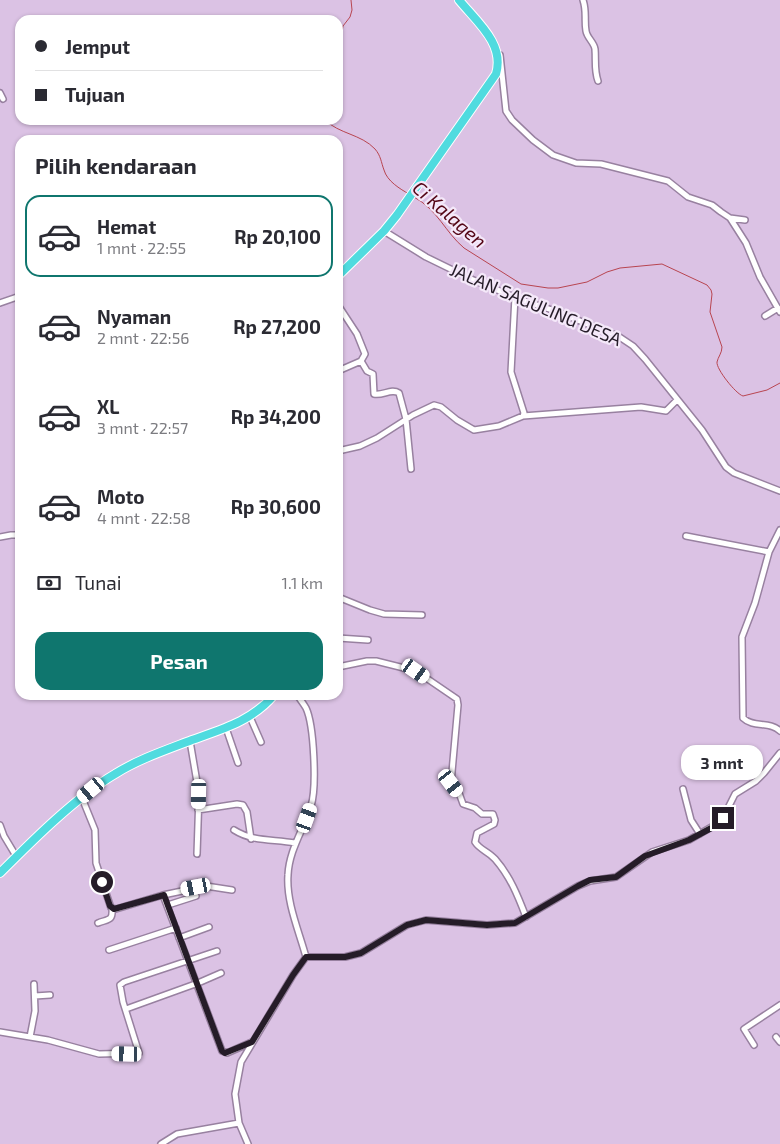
<!DOCTYPE html>
<html lang="id">
<head>
<meta charset="utf-8">
<style>
  :root { --surface:#fff; --page:#f7f7f7; --text:#2b2b33; --muted:#7c7c81; --line:#e1e1e2; --accent:#0f766e }
  body { margin:0; font-family:"Exo 2",sans-serif; background:var(--page); color:var(--text); height:100vh; display:flex; flex-direction:column; font-size:19px; white-space:nowrap }
  * { box-sizing:border-box; margin:0 }
  p { font-size:16px; color:var(--muted) }
  .icon { flex:none; width:28px; height:28px; fill:none; stroke:currentColor; stroke-width:2; stroke-linecap:round; stroke-linejoin:round }
  .map { position:relative; flex:1; overflow:hidden }
  .sheet { position:absolute; left:15px; top:135px; width:328px; height:565px; display:flex; flex-direction:column; background:var(--surface); border-radius:15px; box-shadow:0 1px 4px #0004 }
  .sheet>* { flex:none }
  .guide { position:absolute; left:15px; top:15px; width:328px; height:110px; border-radius:15px; box-shadow:0 1px 4px #0004; display:grid; align-content:center; height:110px; padding:0 20px; background:var(--surface) }
  .end { position:absolute; width:22px; height:22px; margin:-11px; border:6px solid #251c28; background:#fff; box-shadow:0 0 0 2px #fff }
  .from { border-radius:50% }
  .bubble { position:absolute; height:35px; border-radius:15px; background:var(--surface); box-shadow:0 1px 4px #0004; font-size:16px; font-weight:700; line-height:35px; text-align:center }
  .car { position:absolute; width:15px; height:30px; margin:-15px -8px; border-radius:6px; box-shadow:0 0 4px 1px #0007; background:linear-gradient(#fff 24%,#345 0 40%,#fff 0 76%,#345 0 86%,#fff 0) }
  .guide b { display:flex; align-items:center; gap:18px; height:48px; font-size:19px }
  .guide b+b { border-top:1px solid var(--line) }
  .guide i { width:12px; height:12px; background:var(--text) }
  ul { padding:0; list-style:none }
  li { display:flex; align-items:center; gap:15px; height:82px; margin:0 10px 8px; padding:0 10px; border:2px solid transparent; border-radius:15px }
  li div { flex:1 }
  li b { display:block; font-size:19px }
  li em { font-style:normal; font-weight:700 }
  li.active { border-color:var(--accent) }
  li>.icon { width:45px; height:45px; stroke-width:1.5 }
  h2 { padding:0 20px; font-size:22px; line-height:60px }
  .pay { display:flex; align-items:center; gap:12px; height:55px; padding:0 20px; font-size:19px }
  .pay p { margin-inline-start:auto }
  .primary-button { display:flex; gap:10px; margin-top:auto; padding:10px 20px }
  .primary-button a { flex:1; height:58px; border-radius:15px; background:var(--accent); color:#fff; font-size:20px; font-weight:700; line-height:58px; text-align:center }
  .map>svg:first-child { display:block }
  .lines { fill:none; stroke-linecap:round; stroke-linejoin:round }
  .stream { stroke:#b84550; stroke-width:1 }
  .minor-casing { stroke:#9881a0; stroke-width:8 }
  .highway-casing { stroke:#fff; stroke-width:10 }
  .minor { stroke:#fff; stroke-width:5 }
  .highway { stroke:#50dbdf; stroke-width:8 }
  .route { stroke:#251c28; stroke-width:6 }
  .labels { text-anchor:middle; dominant-baseline:central; stroke-width:4.5; stroke-linejoin:round; paint-order:stroke }
  .street-label { font-size:18px; fill:#251c28; stroke:#f4e8f9 }
  .water-label { font-size:19px; font-style:italic; fill:#540616; stroke:#f4e8f9 }
</style>
</head>
<body>
<div class="map">
<svg width="780" height="1144" viewBox="0 0 780 1144">
  <rect width="100%" height="100%" fill="#dbc2e4"/>
  <g class="lines">
    <!-- stream -->
    <path class="stream" d="M338,55L343,26L350,17L352,10L351,0
      M325,120C339,134 361,134 375,149C381,156 381,162 384,170C387,181 400,189 409,194
      M414,197C438,210 445,232 464,248L521,284L548,288H558L587,282L607,272L620,268L662,264L707,285L711,290L712,294L710,312L722,347C722,353 718,357 717,362C716,369 736,394 743,396L767,390L780,383"/>
    <!-- minor casing -->
    <g class="minor-casing">
      <path id="minor" d="M583,0C587,12 584,20 586,31C587,38 594,42 595,49C596,60 594,70 598,81
        M500,55L506,111L512,120L533,140L553,155L576,163L601,164L668,181L688,197L712,205L721,212L730,218L746,243L760,277L780,312
        M0,93L3,99
        M730,218L745,220
        M384,231L426,257L471,279L519,299L552,310L618,336L633,346L645,359L702,430L726,467L734,473L780,491
        M515,297L511,372L524,413L523,416
        M0,303L20,296
        M338,305L357,334L365,354L361,361L338,371
        M765,316L778,308
        M361,361L367,371L373,374L374,394C383,396 391,388 399,393L406,419L411,469
        M338,451L360,446L377,438L413,415L434,405L441,407L457,420L474,430L499,426L523,416L641,407L666,411L677,400
        M780,530L769,552L755,603L742,637L743,718C753,728 770,721 780,731
        M686,536L769,552
        M0,537L11,535H20
        M338,597L370,610L384,614L422,615
        M338,638L368,640
        M338,667L367,661H376L416,671L457,699L458,705L451,783L459,793L463,804L475,808L482,814H493L495,820L494,824L477,833L475,842C480,850 488,851 495,859C510,876 518,896 526,917
        M297,695C300,699 303,703 306,708C314,725 317,787 311,806C304,829 289,850 288,875C286,902 299,931 306,957H345L361,953L407,925L426,920L487,925L515,923L578,886L590,881L616,877L652,852L689,840L715,825L723,818L735,794L756,781L764,773L780,753
        M250,717L261,742
        M226,728L238,763
        M190,741L199,794L197,854
        M683,789L691,820L700,834
        M82,798L95,830L96,863L111,908L116,909L163,895L222,1051L227,1053L252,1042
        M198,810L237,804L243,805L247,812L251,839
        M0,825L4,836L16,856
        M234,830C253,842 273,839 295,843
        M163,895L206,886L232,890
        M168,905L196,896
        M98,923C108,919 113,921 112,909
        M179,938L209,927
        M109,950L176,928
        M35,996L50,995
        M126,1009L198,983L221,973
        M0,1032L48,1040L99,1054L139,1053L123,1002L120,985L124,982L217,951
        M30,1037L35,1011L34,984
        M776,1037L780,1042
        M754,1045L744,1029L780,1005
        M239,1123L235,1094L241,1062L293,975L306,957
        M161,1144L177,1134L239,1123L248,1144"/>
    </g>
    <!-- highway casing -->
    <g class="highway-casing">
      <path id="highway" d="M338,276L384,231L397,215L496,74C505,44 477,22 459,0
        M0,873C33,840 76,797 115,774C139,759 166,750 192,740C223,729 252,721 274,695"/>
    </g>
    <!-- minor -->
    <use href="#minor" class="minor"/>
    <!-- highway -->
    <use href="#highway" class="highway"/>
  </g>
  <g class="lines">
    <!-- route -->
    <path class="route" d="M102,882L110,906L114,909L164,895L222,1051L225,1053L252,1042L293,975L306,957H345L361,953L407,925L426,920L487,925L515,923L578,886L590,880L616,877L645,856L689,840L715,826L723,818"/>
  </g>
  <g class="labels">
    <!-- street labels -->
    <g class="street-label">
      <text transform="translate(536 304) rotate(23)">JALAN SAGULING DESA</text>
    </g>
    <!-- water labels -->
    <g class="water-label">
      <text transform="translate(450 214) rotate(41)">Ci Kalagen</text>
    </g>
  </g>
</svg>
<i class="end from" style="left:102px;top:882px"></i>
<i class="end" style="left:723px;top:818px"></i>
<div class="bubble" style="left:681px;top:745px;width:82px">3 mnt</div>
<i class="car" style="left:416px;top:671px;rotate:125deg"></i>
<i class="car" style="left:451px;top:783px;rotate:143deg"></i>
<i class="car" style="left:91px;top:790px;rotate:230deg"></i>
<i class="car" style="left:199px;top:794px;rotate:181deg"></i>
<i class="car" style="left:307px;top:818px;rotate:20deg"></i>
<i class="car" style="left:196px;top:887px;rotate:259deg"></i>
<i class="car" style="left:127px;top:1054px;rotate:271deg"></i>
<div class="guide">
<b><i class="from"></i>Jemput</b>
<b><i></i>Tujuan</b>
</div>
<section class="sheet">
<h2>Pilih kendaraan</h2>
<ul>
<li class="active"><svg class="icon" aria-label="car" viewBox="0 0 24 24"><path d="M5 17H2v-5l4-1 3-4h7l3 4 3 1v5h-3M9 17h6M6 11h13"/><circle cx="7" cy="17" r="2"/><circle cx="17" cy="17" r="2"/></svg><div><b>Hemat</b><p>1 mnt · 22:55</p></div><em>Rp 20,100</em></li>
<li><svg class="icon" aria-label="car" viewBox="0 0 24 24"><path d="M5 17H2v-5l4-1 3-4h7l3 4 3 1v5h-3M9 17h6M6 11h13"/><circle cx="7" cy="17" r="2"/><circle cx="17" cy="17" r="2"/></svg><div><b>Nyaman</b><p>2 mnt · 22:56</p></div><em>Rp 27,200</em></li>
<li><svg class="icon" aria-label="car" viewBox="0 0 24 24"><path d="M5 17H2v-5l4-1 3-4h7l3 4 3 1v5h-3M9 17h6M6 11h13"/><circle cx="7" cy="17" r="2"/><circle cx="17" cy="17" r="2"/></svg><div><b>XL</b><p>3 mnt · 22:57</p></div><em>Rp 34,200</em></li>
<li><svg class="icon" aria-label="car" viewBox="0 0 24 24"><path d="M5 17H2v-5l4-1 3-4h7l3 4 3 1v5h-3M9 17h6M6 11h13"/><circle cx="7" cy="17" r="2"/><circle cx="17" cy="17" r="2"/></svg><div><b>Moto</b><p>4 mnt · 22:58</p></div><em>Rp 30,600</em></li>
</ul>
<div class="pay"><svg class="icon" aria-label="cash" viewBox="0 0 24 24"><path d="M3 7h18v10H3z"/><circle cx="12" cy="12" r="2"/></svg>Tunai<p>1.1 km</p></div>
<div class="primary-button"><a>Pesan</a></div>
</section>
</div>
</body>
</html>
